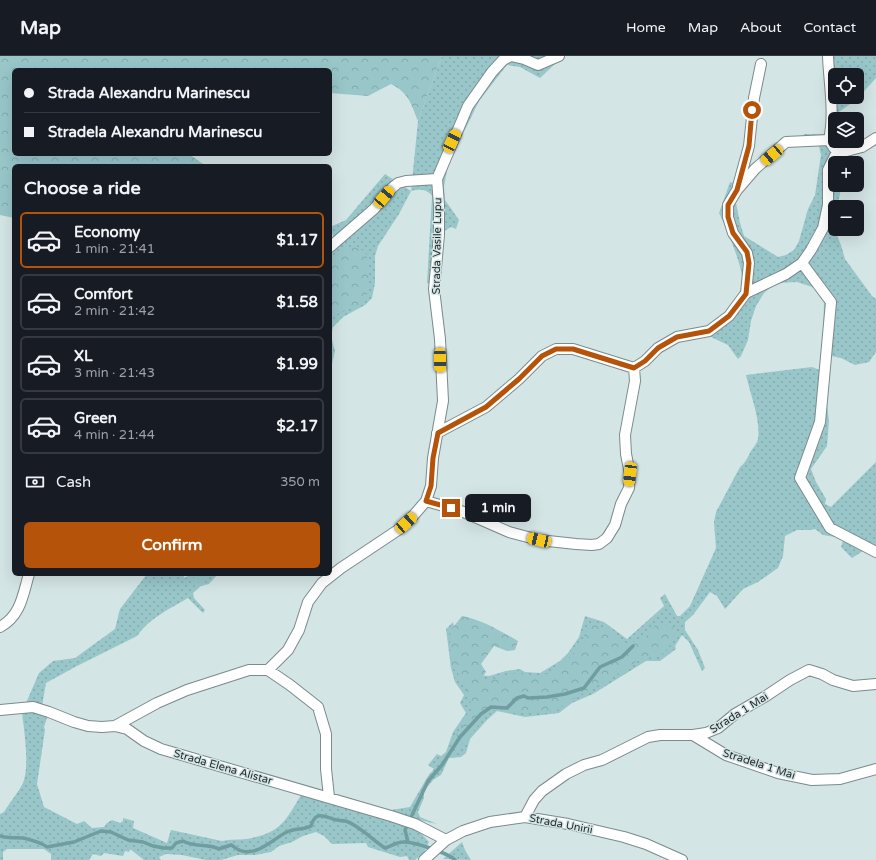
<!DOCTYPE html>
<html lang="en">
<head>
<meta charset="utf-8">
<style>
  :root { --surface:#171b24; --page:#20242c; --text:#f1f3f6; --muted:#9ea1a6; --line:#363941; --accent:#b45309 }
  body { margin:0; font-family:"Varela Round",sans-serif; background:var(--page); color:var(--text); height:100vh; display:flex; flex-direction:column; font-size:15px; white-space:nowrap }
  * { box-sizing:border-box; margin:0 }
  p { font-size:13px; color:var(--muted) }
  .icon { flex:none; width:22px; height:22px; fill:none; stroke:currentColor; stroke-width:2; stroke-linecap:round; stroke-linejoin:round }
  .map { position:relative; flex:1; overflow:hidden }
  .side { position:absolute; left:12px; top:108px; width:320px; height:412px; display:flex; flex-direction:column; background:var(--surface); border-radius:6px; box-shadow:0 4px 16px #0002 }
  .side>* { flex:none }
  .guide { position:absolute; left:12px; top:12px; width:320px; height:88px; border-radius:6px; box-shadow:0 4px 16px #0002; display:grid; align-content:center; height:88px; padding:0 12px; background:var(--surface) }
  .tools { position:absolute; left:828px; top:12px; display:grid; gap:8px }
  .tools a { display:grid; place-items:center; width:36px; height:36px; border-radius:6px; background:var(--surface); box-shadow:0 4px 16px #0002; font-size:20px }
  .end { position:absolute; width:18px; height:18px; margin:-9px; border:5px solid #b45309; background:#fff; box-shadow:0 0 0 2px #fff }
  .from { border-radius:50% }
  .bubble { position:absolute; height:28px; border-radius:6px; background:var(--surface); box-shadow:0 4px 16px #0002; font-size:13px; font-weight:700; line-height:28px; text-align:center }
  .car { position:absolute; width:12px; height:24px; margin:-12px -6px; border-radius:5px; box-shadow:0 0 3px 1px #0007; background:linear-gradient(#f5c518 24%,#345 0 40%,#f5c518 0 76%,#345 0 86%,#f5c518 0) }
  .guide b { display:flex; align-items:center; gap:14px; height:38px; font-size:15px }
  .guide b+b { border-top:1px solid var(--line) }
  .guide i { width:10px; height:10px; background:var(--text) }
  ul { padding:0; list-style:none }
  li { display:flex; align-items:center; gap:12px; height:56px; margin:0 8px 6px; padding:0 4px; border:2px solid var(--line); border-radius:6px }
  li div { flex:1 }
  li b { display:block; font-size:15px }
  li em { font-style:normal; font-weight:700 }
  li.on { border-color:var(--accent) }
  li>.icon { width:36px; height:36px; stroke-width:1.5 }
  h2 { padding:0 12px; font-size:18px; line-height:48px }
  .pay { display:flex; align-items:center; gap:10px; height:44px; padding:0 12px; font-size:15px }
  .pay p { margin-inline-start:auto }
  .button { display:flex; gap:8px; margin-top:auto; padding:8px 12px }
  .button a { flex:1; height:46px; border-radius:6px; background:var(--accent); color:#fff; font-size:16px; font-weight:700; line-height:46px; text-align:center }
  header { display:flex; align-items:center; gap:24px; box-sizing:border-box; height:56px; padding:0 20px; background:var(--surface); border-bottom:1px solid var(--line) }
  header strong { font-size:19px }
  nav { display:flex; gap:22px; margin-inline-start:auto; font-size:14px }
  .map>svg:first-child { display:block }
  .grass { fill:url(#grass-dots) }
  .forest { fill:url(#forest-crowns) }
  .lines { fill:none; stroke-linecap:round; stroke-linejoin:round }
  .stream { stroke:#709da0; stroke-width:3.5 }
  .street-casing { stroke:#7b8a8b; stroke-width:12 }
  .street { stroke:#fff; stroke-width:10 }
  .route { stroke:#b45309; stroke-width:5 }
  .labels { text-anchor:middle; dominant-baseline:central; stroke-width:3; stroke-linejoin:round; paint-order:stroke }
  .street-label { font-size:11px; fill:#252b2c; stroke:#d4e5e6 }
</style>
</head>
<body>
<header>
<strong>Map</strong>
<nav><a>Home</a><a>Map</a><a>About</a><a>Contact</a></nav>
</header>
<div class="map">
<svg width="876" height="804" viewBox="0 0 876 804">
  <defs>
    <pattern id="grass-dots" width="8" height="8" patternUnits="userSpaceOnUse"><rect width="8" height="8" fill="#98c6c9"/><path d="M2 2h.1M6 6h.1" fill="none" stroke="#83aaad" stroke-width="1.8" stroke-linecap="round"/></pattern>
    <pattern id="forest-crowns" width="20" height="18" patternUnits="userSpaceOnUse"><rect width="20" height="18" fill="#98c6c9"/><path d="M2 6a3 3 0 1 1 6 0M12 15a3 3 0 1 1 6 0" fill="none" stroke="#83aaad"/></pattern>
  </defs>
  <rect width="100%" height="100%" fill="#d4e5e6"/>
  <!-- grass -->
  <path class="grass" d="M442,0H551L555,8L540,22L520,11L507,9L479,45L448,109L444,131L445,144L459,164L456,173L451,171L443,176L439,230L427,227L432,140C427,133 419,133 411,135L399,158L378,190L375,200V227L372,242L365,249L343,261L333,271L331,280L335,295L330,316V186L334,183L330,171L346,164L385,118L411,135L418,65Z
    M833,0H876V22L856,44L836,58L835,63V85H837V89L842,92V100L843,107H835V129H842L837,151H835L834,173L841,189L845,203L872,240L876,243V296L869,306L855,309L841,302L831,300L830,312H819L823,292L824,244L815,232L797,226L776,227L764,237L756,250L751,265L748,284L741,300L738,303L728,289L711,281L703,272C716,265 733,257 739,243C741,238 742,227 742,221C741,207 726,170 719,157L730,126L746,130L737,141L736,147L740,167L744,180L778,201L786,199L794,194L799,185L808,153L815,139L821,99L819,90L817,88L803,87L804,78H827L835,41H857V19H835V37Z
    M812,311L827,317L826,339L829,365L827,390L811,413L816,426L826,443L825,448L831,451L876,406V501L870,497L863,495L852,502L841,491L843,485L835,481L823,479L815,473L810,474H797L785,480L783,500L778,512L758,526L743,533L725,553L717,540L710,536L693,559L685,566V574L698,594L705,612L702,615L689,586L682,579L675,590L676,593L660,605H646L593,638L572,647L559,657L525,661L497,655L487,664L470,683L466,697L461,701L449,702L441,719L434,723L424,735V742L418,756L420,761L437,768L393,758L391,754L410,751L428,720L434,713L428,709L437,698L441,700L446,696L453,676L466,657L460,647L464,639L455,626L451,612L446,573L453,566L460,598L478,619L489,620L506,615L520,613L525,616L540,617L560,605L568,597L579,581L585,560L604,566L627,583L664,550L660,542L665,538L677,560H680L690,550L716,492L714,466L716,456L740,411C745,407 746,404 749,399C751,394 757,388 758,383C761,365 750,337 746,319Z
    M147,518H182L185,522L190,518H218L209,528L201,530L193,537L194,542L205,554L203,557L188,542C170,553 149,562 137,580L75,611L46,627L42,650L26,647L39,617L53,605L75,602L115,573L120,553Z
    M22,656L39,657L47,662L44,671L45,674L37,728L44,751L77,768L84,765L92,772L104,771L107,767L112,764L120,767L123,765V762L134,765L133,772L167,787L171,774L222,785C230,783 238,784 247,783C280,777 285,766 301,739L329,746L419,775L429,786L424,796L415,804H409L407,800L400,801L368,791L366,787L332,788L324,780L316,776L303,780L292,786L279,790L271,796L255,799H238L221,804H206L182,799L166,798L159,801L161,804H144L130,793L129,796L125,795L123,800L104,797L101,800L93,798L89,804H51V798L44,793H7L3,796V804H0V758L4,756C10,746 18,737 23,727C30,710 24,675 22,656Z
    M462,786L465,794L471,804L443,803Z"/>
  <!-- forest -->
  <path class="forest" d="M0,0H442L418,65C411,48 409,37 391,28L368,40L330,37V14H14V98H189L206,110H14V162L0,159Z
    M352,190L366,196C368,212 375,241 356,250C349,253 341,256 333,260L330,266V205L344,194Z
    M197,518H212L191,531V525Z
    M462,560C483,564 500,575 518,585L515,594L507,595L494,590L481,608L486,616L482,622L489,625L503,620L516,617L541,621L562,609L574,598L582,585L586,575L594,568L609,574L624,588L633,586L648,579L656,568L672,570L675,578L670,589L662,599L640,603L618,618L569,645L557,654L518,657L494,654L486,660L460,691H451L453,684L472,654C470,641 465,630 459,619C457,615 451,611 451,606C449,596 451,585 450,575Z"/>
  <g class="lines">
    <!-- stream -->
    <path class="stream" d="M0,780C8,783 15,781 23,782C31,784 41,786 47,791L74,786L101,775L111,776L128,784L143,786L153,790L164,792H172L176,787L183,785C195,792 209,787 219,793L231,789C234,790 236,793 239,794C256,802 274,782 287,776C295,772 304,774 311,770C315,756 322,759 333,763C337,765 341,764 345,765C356,767 374,785 385,792C391,790 397,786 403,786C412,785 448,797 455,804
      M408,786L405,774L428,725L442,709L460,681L481,658L491,651L507,652L517,642L524,640L528,642L547,641L565,638L584,632L600,611L622,601L633,590"/>
    <!-- street casing -->
    <g class="street-casing">
      <path id="street" d="M828,0C829,28 835,56 829,84L834,92L839,97
        M738,130L749,90L754,42L761,8
        M330,191L374,153L392,132L398,127L406,125L437,123
        M802,207L831,246L820,366L800,422L830,472L876,496
        M746,237L749,207L747,197L733,177L728,161V149L737,134L755,113L786,86L829,84
        M437,377L486,351L519,323L542,300L556,293H573L634,312L645,305L658,292L677,281L709,275L729,260L746,237L786,218L802,207L811,194L823,172L828,149V114L835,100L839,97L862,91L876,82
        M426,445L461,455L509,476L539,484L576,488L592,489L599,488L607,482L615,469L621,448L629,432L630,418L626,398L625,379L635,325L634,312
        M0,571C21,560 23,538 29,518
        M268,614L290,629L318,651L326,678V713L329,741
        M0,654L33,651L49,656L74,666L88,670L102,671L115,670L127,673L144,685L161,693L391,760L415,768L446,784
        M115,670L157,647L187,634L249,614H268L288,594L299,574L308,546L322,527L341,512L398,474L413,460L426,445L431,430L433,402L443,345L440,283L434,233L439,179V149L437,123L468,50L492,16L503,4L511,0L524,3L538,9L559,0
        M693,679L726,699L778,717L812,724L840,723L876,713
        M525,761L534,744L542,735L566,718L584,709L602,704L648,681L660,679H693L706,677L718,672L735,658L766,640L790,624L809,614L822,618L833,624L853,630L876,628
        M424,804L446,784L463,775L490,766L525,761L568,768L624,781L646,788L682,804"/>
    </g>
    <!-- street -->
    <use href="#street" class="street"/>
  </g>
  <g class="lines">
    <!-- route -->
    <path class="route" d="M451,452L426,445L431,430L433,402L438,377L486,351L519,323L542,300L556,293H573L634,312L645,305L658,292L677,281L709,275L729,260L746,238L749,207L747,196L733,177L728,161V149L737,134L749,90L752,54"/>
  </g>
  <g class="labels">
    <!-- street labels -->
    <g class="street-label">
      <text transform="translate(437 190) rotate(-89)">Strada Vasile Lupu</text>
      <text transform="translate(739 657) rotate(-32)">Strada 1 Mai</text>
      <text transform="translate(759 708) rotate(18)">Stradela 1 Mai</text>
      <text transform="translate(223 711) rotate(16)">Strada Elena Alistar</text>
      <text transform="translate(561 768) rotate(11)">Strada Unirii</text>
    </g>
  </g>
</svg>
<div class="tools">
<a><svg class="icon" aria-label="locate" viewBox="0 0 24 24"><circle cx="12" cy="12" r="6"/><path d="M12 2v4M12 18v4M2 12h4M18 12h4"/></svg></a>
<a><svg class="icon" aria-label="layers" viewBox="0 0 24 24"><path d="M12 4l9 5-9 5-9-5zM3 14l9 5 9-5"/></svg></a>
<a>+</a>
<a>−</a>
</div>
<i class="end from" style="left:752px;top:54px"></i>
<i class="end" style="left:451px;top:452px"></i>
<div class="bubble" style="left:465px;top:438px;width:66px">1 min</div>
<i class="car" style="left:452px;top:85px;rotate:26deg"></i>
<i class="car" style="left:772px;top:99px;rotate:230deg"></i>
<i class="car" style="left:384px;top:141px;rotate:40deg"></i>
<i class="car" style="left:440px;top:304px;rotate:179deg"></i>
<i class="car" style="left:630px;top:418px;rotate:187deg"></i>
<i class="car" style="left:406px;top:467px;rotate:48deg"></i>
<i class="car" style="left:539px;top:484px;rotate:283deg"></i>
<div class="guide">
<b><i class="from"></i>Strada Alexandru Marinescu</b>
<b><i></i>Stradela Alexandru Marinescu</b>
</div>
<section class="side">
<h2>Choose a ride</h2>
<ul>
<li class="on"><svg class="icon" aria-label="car" viewBox="0 0 24 24"><path d="M5 17H2v-5l4-1 3-4h7l3 4 3 1v5h-3M9 17h6M6 11h13"/><circle cx="7" cy="17" r="2"/><circle cx="17" cy="17" r="2"/></svg><div><b>Economy</b><p>1 min · 21:41</p></div><em>$1.17</em></li>
<li><svg class="icon" aria-label="car" viewBox="0 0 24 24"><path d="M5 17H2v-5l4-1 3-4h7l3 4 3 1v5h-3M9 17h6M6 11h13"/><circle cx="7" cy="17" r="2"/><circle cx="17" cy="17" r="2"/></svg><div><b>Comfort</b><p>2 min · 21:42</p></div><em>$1.58</em></li>
<li><svg class="icon" aria-label="car" viewBox="0 0 24 24"><path d="M5 17H2v-5l4-1 3-4h7l3 4 3 1v5h-3M9 17h6M6 11h13"/><circle cx="7" cy="17" r="2"/><circle cx="17" cy="17" r="2"/></svg><div><b>XL</b><p>3 min · 21:43</p></div><em>$1.99</em></li>
<li><svg class="icon" aria-label="car" viewBox="0 0 24 24"><path d="M5 17H2v-5l4-1 3-4h7l3 4 3 1v5h-3M9 17h6M6 11h13"/><circle cx="7" cy="17" r="2"/><circle cx="17" cy="17" r="2"/></svg><div><b>Green</b><p>4 min · 21:44</p></div><em>$2.17</em></li>
</ul>
<div class="pay"><svg class="icon" aria-label="cash" viewBox="0 0 24 24"><path d="M3 7h18v10H3z"/><circle cx="12" cy="12" r="2"/></svg>Cash<p>350 m</p></div>
<div class="button"><a>Confirm</a></div>
</section>
</div>
</body>
</html>
